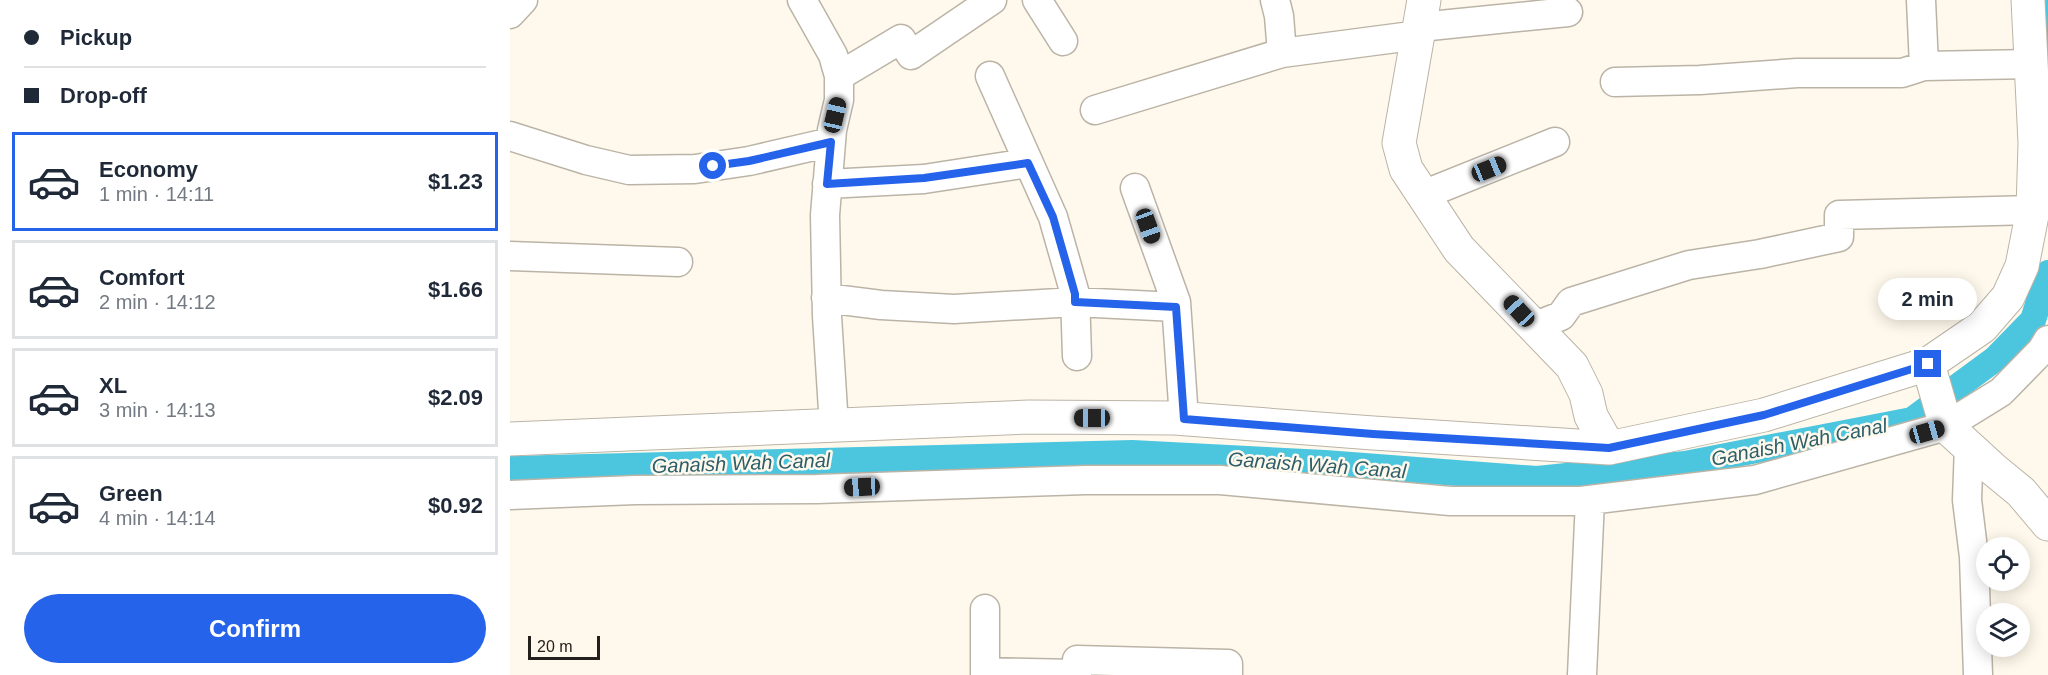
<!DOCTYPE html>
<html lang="en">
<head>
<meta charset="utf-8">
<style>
  :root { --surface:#fff; --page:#f6f6f7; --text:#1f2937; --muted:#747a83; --line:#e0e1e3; --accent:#2563eb }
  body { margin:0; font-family:Helvetica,sans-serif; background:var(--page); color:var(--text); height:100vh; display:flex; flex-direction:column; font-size:22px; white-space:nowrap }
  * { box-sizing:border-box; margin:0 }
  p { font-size:20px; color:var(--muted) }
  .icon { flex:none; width:33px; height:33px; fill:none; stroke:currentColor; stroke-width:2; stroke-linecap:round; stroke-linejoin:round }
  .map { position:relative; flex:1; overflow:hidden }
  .side { display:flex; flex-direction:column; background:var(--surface); width:510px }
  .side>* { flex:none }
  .top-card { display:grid; align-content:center; height:132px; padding:0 24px; background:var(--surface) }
  .controls { position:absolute; left:1466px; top:537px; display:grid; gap:12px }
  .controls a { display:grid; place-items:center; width:54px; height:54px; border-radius:50%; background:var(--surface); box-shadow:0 3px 15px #0003; font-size:30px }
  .scale { position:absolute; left:18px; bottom:15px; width:72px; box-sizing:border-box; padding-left:6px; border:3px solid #24211c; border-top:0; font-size:16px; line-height:21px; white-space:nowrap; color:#24211c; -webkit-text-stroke:4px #fff9ed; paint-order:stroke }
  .end { position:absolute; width:27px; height:27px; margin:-14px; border:8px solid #2563eb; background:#fff; box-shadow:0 0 0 3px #fff }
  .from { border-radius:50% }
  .bubble { position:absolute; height:42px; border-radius:21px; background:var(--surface); box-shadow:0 3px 15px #0003; font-size:20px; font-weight:600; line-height:42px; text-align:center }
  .car { position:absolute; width:18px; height:36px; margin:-18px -9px; border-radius:8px; box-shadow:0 0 4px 2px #0007; background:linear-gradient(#222 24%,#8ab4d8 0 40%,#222 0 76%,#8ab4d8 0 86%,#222 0) }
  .top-card b { display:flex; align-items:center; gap:21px; height:57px; font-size:22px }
  .top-card b+b { border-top:2px solid var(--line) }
  .top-card i { width:15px; height:15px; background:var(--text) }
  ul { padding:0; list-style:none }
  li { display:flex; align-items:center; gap:18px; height:99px; margin:0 12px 9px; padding:0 12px; border:3px solid var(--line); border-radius:0px }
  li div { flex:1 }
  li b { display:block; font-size:22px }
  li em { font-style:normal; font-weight:600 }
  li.current { border-color:var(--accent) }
  li>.icon { width:54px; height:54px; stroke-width:1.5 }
  .primary-button { display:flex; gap:12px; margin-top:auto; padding:12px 24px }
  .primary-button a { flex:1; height:69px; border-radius:36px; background:var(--accent); color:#fff; font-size:24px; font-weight:600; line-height:69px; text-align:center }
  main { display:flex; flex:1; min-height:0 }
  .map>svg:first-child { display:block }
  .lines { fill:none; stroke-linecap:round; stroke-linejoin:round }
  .canal { stroke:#4cc6df; stroke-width:26 }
  .street-casing { stroke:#bbb4a6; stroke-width:31 }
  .secondary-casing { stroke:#bbb4a6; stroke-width:35 }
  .street { stroke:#fff; stroke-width:28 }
  .secondary { stroke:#fff; stroke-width:33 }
  .route { stroke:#2563eb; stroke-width:8 }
  .labels { text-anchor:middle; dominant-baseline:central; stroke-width:5; stroke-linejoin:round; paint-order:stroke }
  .water-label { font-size:20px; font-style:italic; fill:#2d5f6a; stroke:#fff9ed }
</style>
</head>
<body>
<main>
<section class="side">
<div class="top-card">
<b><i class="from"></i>Pickup</b>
<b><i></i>Drop-off</b>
</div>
<ul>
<li class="current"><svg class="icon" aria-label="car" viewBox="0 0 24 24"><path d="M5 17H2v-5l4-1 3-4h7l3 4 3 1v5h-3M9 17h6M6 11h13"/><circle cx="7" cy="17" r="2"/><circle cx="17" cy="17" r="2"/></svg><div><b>Economy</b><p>1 min · 14:11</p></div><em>$1.23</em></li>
<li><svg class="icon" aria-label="car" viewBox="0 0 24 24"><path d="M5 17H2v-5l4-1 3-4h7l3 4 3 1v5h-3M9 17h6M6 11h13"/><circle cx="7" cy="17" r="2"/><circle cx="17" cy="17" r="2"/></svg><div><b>Comfort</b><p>2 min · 14:12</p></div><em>$1.66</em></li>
<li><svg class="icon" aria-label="car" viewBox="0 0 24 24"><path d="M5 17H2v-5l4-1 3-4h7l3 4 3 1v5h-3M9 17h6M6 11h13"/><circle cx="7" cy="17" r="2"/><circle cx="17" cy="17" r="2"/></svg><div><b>XL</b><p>3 min · 14:13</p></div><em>$2.09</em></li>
<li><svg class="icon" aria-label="car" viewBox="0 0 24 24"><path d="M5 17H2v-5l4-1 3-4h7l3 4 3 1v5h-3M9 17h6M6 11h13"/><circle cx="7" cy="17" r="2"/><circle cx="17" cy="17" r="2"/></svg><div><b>Green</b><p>4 min · 14:14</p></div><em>$0.92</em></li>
</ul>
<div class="primary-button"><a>Confirm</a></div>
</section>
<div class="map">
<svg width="1538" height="675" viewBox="0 0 1538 675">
  <rect width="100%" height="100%" fill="#fff9ed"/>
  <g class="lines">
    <!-- canal -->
    <path class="canal" d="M1535,0L1538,61
      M0,469L622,453L815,463L1027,479L1175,464L1402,420L1485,359L1523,320L1538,273"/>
    <!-- street casing -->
    <g class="street-casing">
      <path id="street" d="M292,0L323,55L329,76V100L322,130L315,215L317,316L324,426
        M527,0L553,41
        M765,0L769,16L772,53
        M1411,0L1414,66
        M0,14L13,0
        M910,27L1058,12
        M329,76L391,39L401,55L482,0
        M480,76L543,217L565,294L567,356
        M1105,82L1190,80L1287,73H1392L1414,66L1522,64
        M585,110L772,53L909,35
        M0,136L76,160L119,170L185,169L239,161L321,142
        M317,184L414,179L518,163
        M625,188L666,302L674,419
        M913,195L1045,142
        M0,256L168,262
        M316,298L371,305L444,309L565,302L666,307
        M1023,327L1051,316L1061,302L1179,265L1250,254L1329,237V215L1523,210
        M1459,446L1457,500L1464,557L1468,675
        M0,495L125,490L307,489L576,480H710L940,501H1071L1245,480L1436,426L1491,392L1532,350L1538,340
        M475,609V675
        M475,672L567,674
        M567,675V660L718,664V675
        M1072,675L1080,500"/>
    </g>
    <!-- secondary casing -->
    <g class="secondary-casing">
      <path id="secondary" d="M914,0L889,143L896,169L949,249L1062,366L1076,394L1081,416L1099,448
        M1418,364L1436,426L1483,469L1511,492L1538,524
        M0,439L519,417L665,418L863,433L1099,448L1254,415L1418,364L1472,327L1498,297L1512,266L1523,210L1525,143L1518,0"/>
    </g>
    <!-- street -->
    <use href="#street" class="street"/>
    <!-- secondary -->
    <use href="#secondary" class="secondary"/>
  </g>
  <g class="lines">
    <!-- route -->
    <path class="route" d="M203,166L239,161L321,142L317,184L414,178L518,163L543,217L565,294V302L666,307L674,419L863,434L1099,448L1254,415L1418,364"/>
  </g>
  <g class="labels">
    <!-- water labels -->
    <g class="water-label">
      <text transform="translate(1289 442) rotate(-11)">Ganaish Wah Canal</text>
      <text transform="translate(231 463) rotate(-2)">Ganaish Wah Canal</text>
      <text transform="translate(807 465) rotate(4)">Ganaish Wah Canal</text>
    </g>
  </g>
</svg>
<div class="controls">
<a><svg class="icon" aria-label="locate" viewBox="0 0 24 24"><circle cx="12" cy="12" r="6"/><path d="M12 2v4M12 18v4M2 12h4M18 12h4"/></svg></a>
<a><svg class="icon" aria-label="layers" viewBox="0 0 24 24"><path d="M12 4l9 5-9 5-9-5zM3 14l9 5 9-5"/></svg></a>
</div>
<div class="scale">20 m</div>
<i class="end from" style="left:203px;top:166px"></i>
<i class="end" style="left:1418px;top:364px"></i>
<div class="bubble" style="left:1368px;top:278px;width:99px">2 min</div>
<i class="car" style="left:325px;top:115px;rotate:13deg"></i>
<i class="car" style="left:979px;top:169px;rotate:68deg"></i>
<i class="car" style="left:638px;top:226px;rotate:160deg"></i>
<i class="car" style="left:1009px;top:311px;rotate:317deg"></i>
<i class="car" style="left:582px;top:418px;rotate:270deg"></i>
<i class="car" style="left:1417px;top:432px;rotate:74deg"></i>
<i class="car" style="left:352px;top:487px;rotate:267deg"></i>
</div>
</main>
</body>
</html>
